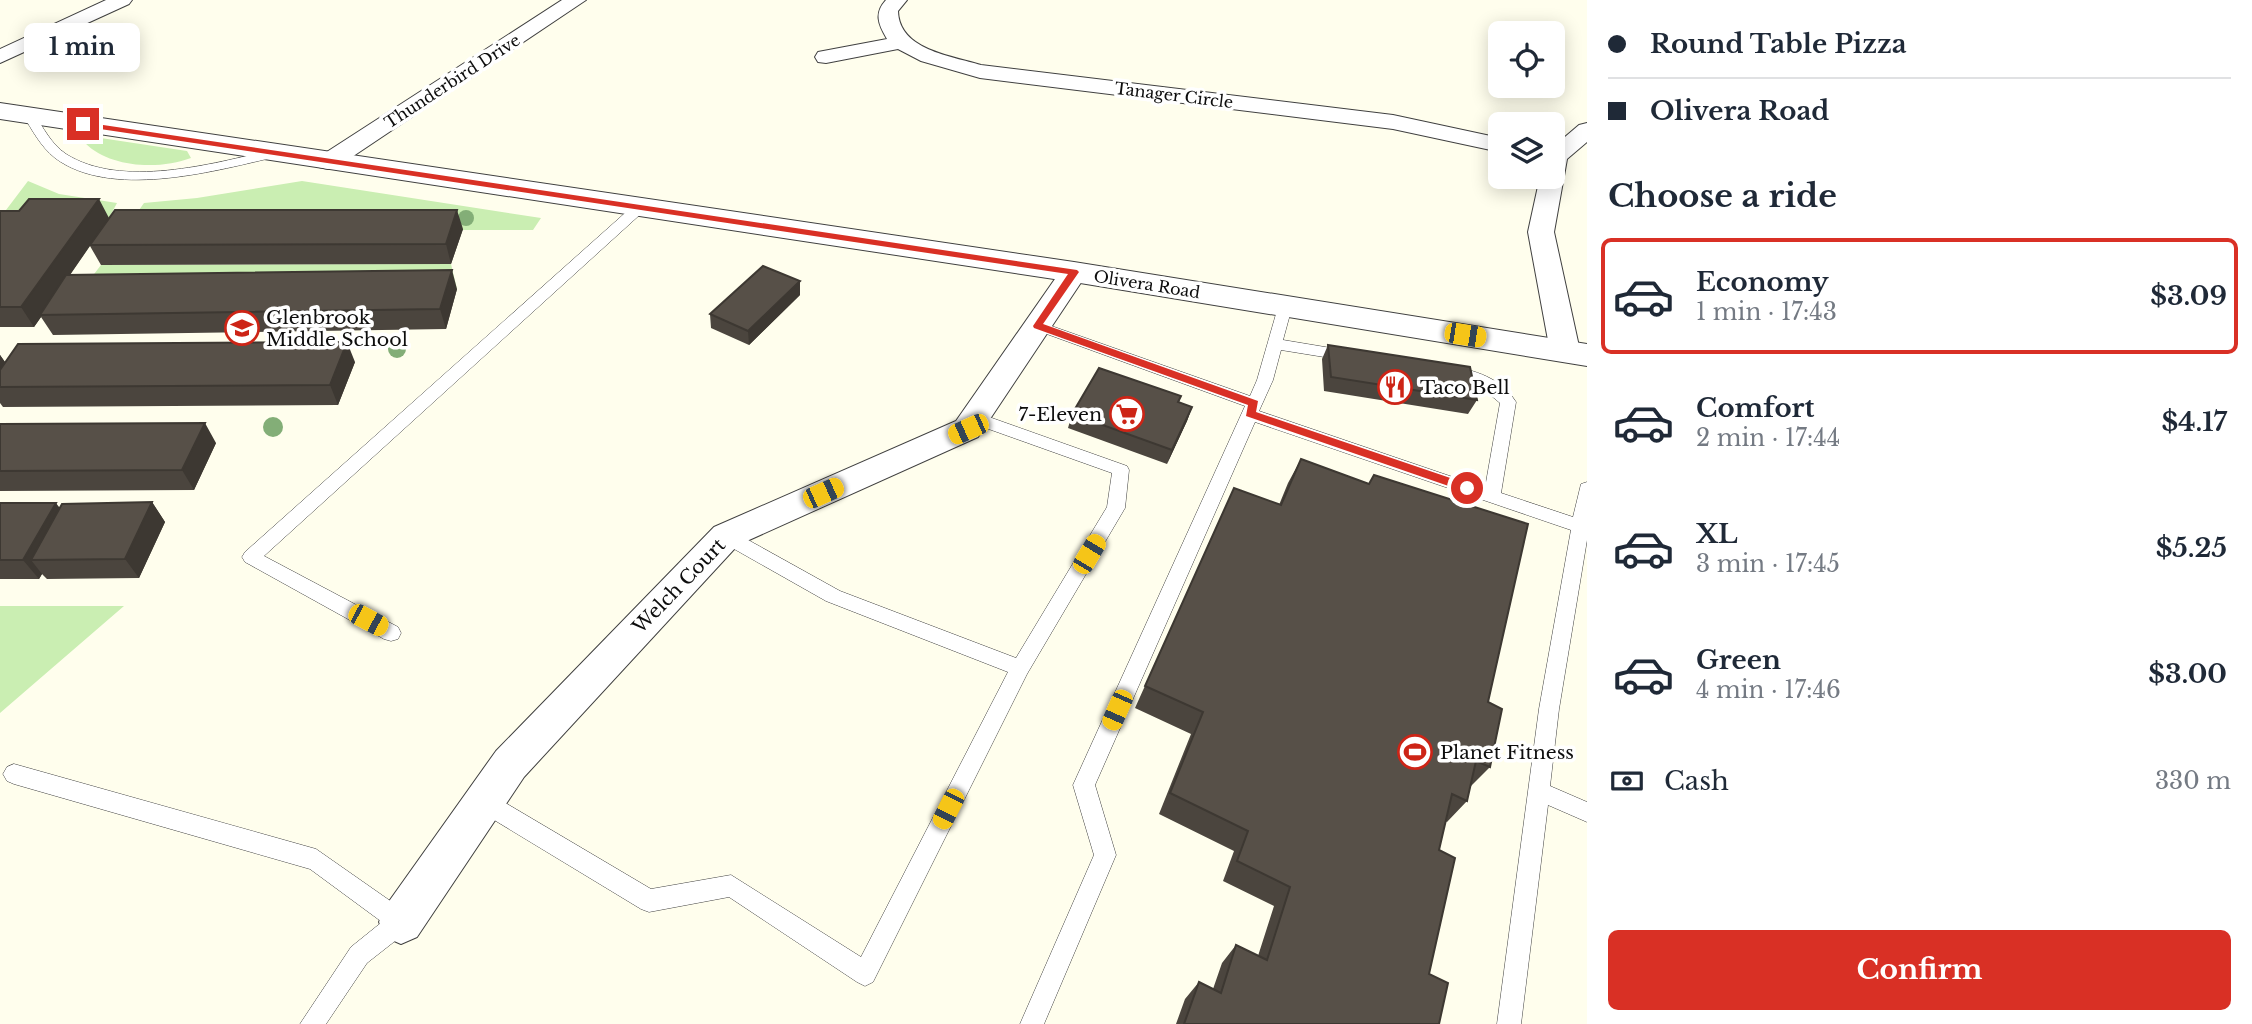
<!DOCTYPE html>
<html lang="en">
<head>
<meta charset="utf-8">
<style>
  :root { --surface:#fff; --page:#f2f2f3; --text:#1f2937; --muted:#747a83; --line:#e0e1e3; --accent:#d93025 }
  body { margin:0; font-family:"Libre Baskerville",serif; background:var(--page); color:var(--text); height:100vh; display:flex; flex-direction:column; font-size:26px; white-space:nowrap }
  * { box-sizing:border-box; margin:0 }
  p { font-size:23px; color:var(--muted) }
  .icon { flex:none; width:38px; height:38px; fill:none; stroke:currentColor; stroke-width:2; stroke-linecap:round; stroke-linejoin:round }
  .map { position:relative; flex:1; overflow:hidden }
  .side { display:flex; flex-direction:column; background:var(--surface); width:665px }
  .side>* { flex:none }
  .top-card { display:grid; align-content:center; height:154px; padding:0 21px; background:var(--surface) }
  .fabs { position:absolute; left:1488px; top:21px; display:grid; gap:14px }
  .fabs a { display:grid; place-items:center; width:77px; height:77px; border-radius:10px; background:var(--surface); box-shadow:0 4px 18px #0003; font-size:35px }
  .end { position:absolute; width:32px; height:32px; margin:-16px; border:9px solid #d93025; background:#fff; box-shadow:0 0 0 4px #fff }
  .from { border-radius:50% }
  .bubble { position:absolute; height:49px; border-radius:10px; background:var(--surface); box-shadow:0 4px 18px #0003; font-size:23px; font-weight:700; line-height:49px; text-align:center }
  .car { position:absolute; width:21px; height:42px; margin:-21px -10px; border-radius:9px; box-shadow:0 0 5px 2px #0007; background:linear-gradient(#f5c518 24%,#345 0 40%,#f5c518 0 76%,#345 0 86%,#f5c518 0) }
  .top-card b { display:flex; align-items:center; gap:24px; height:66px; font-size:26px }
  .top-card b+b { border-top:2px solid var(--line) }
  .top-card i { width:18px; height:18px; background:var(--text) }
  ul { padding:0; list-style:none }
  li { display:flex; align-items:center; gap:21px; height:116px; margin:0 14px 10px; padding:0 7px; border:4px solid transparent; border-radius:10px }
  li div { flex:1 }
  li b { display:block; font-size:26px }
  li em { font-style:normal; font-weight:700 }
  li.current { border-color:var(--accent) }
  li>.icon { width:63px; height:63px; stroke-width:1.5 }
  h2 { padding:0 21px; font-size:32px; line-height:84px }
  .pay { display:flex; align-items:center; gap:18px; height:77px; padding:0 21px; font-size:26px }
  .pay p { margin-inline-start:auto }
  .primary-button { display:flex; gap:14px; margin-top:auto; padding:14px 21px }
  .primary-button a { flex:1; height:80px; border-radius:10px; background:var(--accent); color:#fff; font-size:28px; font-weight:700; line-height:80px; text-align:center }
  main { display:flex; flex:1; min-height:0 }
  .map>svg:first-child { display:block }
  .green { fill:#caeeb2 }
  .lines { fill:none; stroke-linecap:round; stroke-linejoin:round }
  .service-casing { stroke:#404040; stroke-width:1 }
  .minor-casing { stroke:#404040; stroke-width:2 }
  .tertiary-casing { stroke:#404040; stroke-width:2 }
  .service { fill:#fff; fill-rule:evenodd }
  .minor { fill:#fff; fill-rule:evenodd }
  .tertiary { fill:#fff; fill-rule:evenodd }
  .tree { fill:#83ae77 }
  .wall { fill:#4b453e }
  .shaded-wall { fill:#3d3832 }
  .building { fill:#575048; stroke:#3d3832; stroke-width:2 }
  .route { fill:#d93025 }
  .labels { text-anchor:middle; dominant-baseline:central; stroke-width:7; stroke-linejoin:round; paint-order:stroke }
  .far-street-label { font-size:16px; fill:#0d0d0d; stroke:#fff }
  .poi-label { font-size:19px; fill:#0d0d0d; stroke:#fff; text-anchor:start }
  .street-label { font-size:19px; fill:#0d0d0d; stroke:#fff }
</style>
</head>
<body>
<main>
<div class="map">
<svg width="1587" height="1024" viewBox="0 0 1587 1024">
  <rect width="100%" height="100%" fill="#fffeed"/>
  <!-- green -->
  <path class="green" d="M94,137L187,151L191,158C159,170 110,168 85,143Z
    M28,181L59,194L117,203L109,218L3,214Z
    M302,181L541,218L533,230H125L144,203L197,198Z
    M451,264L457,289L78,295L101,265Z
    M0,606H124L0,713Z"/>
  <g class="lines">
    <!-- service casing -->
    <g class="service-casing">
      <path id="service" d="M29,111L33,112C43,127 51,144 66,154C121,189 213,164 271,150L277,154L271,158C211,172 110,199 55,158C41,147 32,130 23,115Z
        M639,204L646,208L644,211L264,556L398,627L401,633L398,639L391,641L384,639L245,562L242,557L245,552L634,205Z
        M1285,302L1292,307L1283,340L1349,351L1357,356L1349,361L1281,350L1273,380L1259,411L1485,488L1500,403L1477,384L1443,375L1441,371L1449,366C1475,370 1501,378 1516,402L1501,493L1573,517L1581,484L1587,482V540L1559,709L1550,786L1587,802V822L1548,805L1521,1024H1497L1539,709L1571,530L1255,422L1095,785L1116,855L1044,1024H1020L1094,855L1073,785L1245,406L1033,329L1031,326L1033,323H1043L1250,396L1257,380L1278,307Z
        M975,412L1127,466L1129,470L1125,508L1027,674L873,982L865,986L857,982L729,897L649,912L641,909L476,809L473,802L476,795L484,792L492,795L651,889L731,875L861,957L1008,672L826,601L720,541L717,536L720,531H732L840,591L1016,658L1107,507L1112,473L969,422L967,418Z
        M14,764L316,849L409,914L413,922L409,930L367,963L326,1024H300L351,947L382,922L310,869L14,784L7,781L3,774L7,767Z"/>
    </g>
    <!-- minor casing -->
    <g class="minor-casing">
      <path id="minor" d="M106,0H132L129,4L0,63V49Z
        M562,0H586L337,167L328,169L319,167L316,162L319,157Z
        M886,0H907L898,11C899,50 951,56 981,65L1393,115L1500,138V152L1393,129L980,78L921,61L898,49L826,63L818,62L815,57L818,52L887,39C878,24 874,13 886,0Z
        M1587,123V142L1567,159L1554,232L1580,351L1575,358L1565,361L1555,358L1550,351L1528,232L1540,177H1552V148L1579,125Z
        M1074,264L1084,266L1088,272L978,437L738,545L524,777L417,937L401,944L385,937L379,922L385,907L496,751L714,527L956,421L1064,266Z"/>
    </g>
    <!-- tertiary casing -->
    <g class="tertiary-casing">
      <path id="tertiary" d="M0,103L1074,262L1587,344V366L1074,282L0,119Z"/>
    </g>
    <!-- service -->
    <use href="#service" class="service"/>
    <!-- minor -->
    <use href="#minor" class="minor"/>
    <!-- tertiary -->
    <use href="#tertiary" class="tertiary"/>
  </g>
  <!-- trees -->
  <g class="tree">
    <circle cx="466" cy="218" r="8"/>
    <circle cx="397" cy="349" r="9"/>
    <circle cx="273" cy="427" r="10"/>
  </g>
  <!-- wall -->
  <path class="wall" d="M0,211L109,218L463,229L451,264L101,265L90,246L70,275L457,289L446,329L53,335L41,317L34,327H0Z
    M800,295L749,345L711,328L710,314Z
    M1328,345L1477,400L1468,414L1324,391L1322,359Z
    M0,355L5,362H355L338,405L3,407L0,403Z
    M1181,396L1179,402L1192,407L1187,421L1167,464L1068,428L1072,414Z
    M0,424L216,443L194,490L0,491Z
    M1301,459L1488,702L1490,767L1470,787L1467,801L1447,822L1445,821L1439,850L1429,974L1439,1024H1176L1185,999L1199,982L1213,989L1222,963L1236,945L1258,956L1274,906L1223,881L1234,851L1159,814L1191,734L1135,708L1234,488L1279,505L1288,483Z
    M152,502L165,522L139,578L47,579L42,574L39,579H0V503L60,507Z"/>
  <!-- shaded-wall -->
  <path class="shaded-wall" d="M99,199L109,218L42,315H40L41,317L34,327L21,307Z
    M457,210L463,229L451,264L446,244Z
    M452,270L457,289L446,329L440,309Z
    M800,281V295L749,345L748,331Z
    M347,342L355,362L338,405L330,385Z
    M0,355L7,365L0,376Z
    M1192,407L1187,421L1167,464L1172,450Z
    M205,423L216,443L194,490L182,470Z
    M152,502L165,522L139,578L125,559Z
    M56,503L71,523L31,560L42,574L39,579L23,560Z"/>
  <!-- building -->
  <path class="building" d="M29,199H99L21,307H0V211H19Z
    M115,210H457L446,244L90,245Z
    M763,266L800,281L748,331L710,314Z
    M452,270L440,309L40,315L66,275Z
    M347,342L330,385L0,387V370L18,344Z
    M1328,345L1470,367L1477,400L1331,377Z
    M1099,368L1181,396L1178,402L1192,407L1172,450L1072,414Z
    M205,423L182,470L0,471V424Z
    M1301,459L1369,484L1374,475L1528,524L1488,702L1502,709L1490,767L1476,761L1467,801L1452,794L1439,850L1455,858L1429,974L1448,983L1439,1024H1184L1199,982L1221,993L1236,945L1267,960L1290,887L1237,861L1248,831L1170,793L1203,712L1145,686L1234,488L1281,505Z
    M152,502L125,559L31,560L62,504Z
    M0,503H56L23,560H0Z"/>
  <!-- route -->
  <path class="route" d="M83,122L1077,270L1079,272L1043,324L1258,401L1256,412L1471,485L1473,488L1471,491H1463L1246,416L1248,405L1034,328L1033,326L1068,274L80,126Z"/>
  <!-- icons -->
  <defs>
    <g id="school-ring" transform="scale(1.75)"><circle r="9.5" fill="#fff" stroke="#cd2416" stroke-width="1.5"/><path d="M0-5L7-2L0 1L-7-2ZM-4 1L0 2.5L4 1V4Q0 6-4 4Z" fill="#cd2416"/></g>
    <g id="restaurant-ring" transform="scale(1.75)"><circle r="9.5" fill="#fff" stroke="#cd2416" stroke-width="1.5"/><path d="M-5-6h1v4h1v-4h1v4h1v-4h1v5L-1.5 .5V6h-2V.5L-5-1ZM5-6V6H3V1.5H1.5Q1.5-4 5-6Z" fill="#cd2416"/></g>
    <g id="supermarket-ring" transform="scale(1.75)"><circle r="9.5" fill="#fff" stroke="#cd2416" stroke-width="1.5"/><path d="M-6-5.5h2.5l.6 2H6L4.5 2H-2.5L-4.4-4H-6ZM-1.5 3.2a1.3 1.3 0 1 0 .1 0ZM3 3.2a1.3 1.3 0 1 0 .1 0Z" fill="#cd2416"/></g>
    <g id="stadium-ring" transform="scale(1.75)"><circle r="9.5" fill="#fff" stroke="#cd2416" stroke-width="1.5"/><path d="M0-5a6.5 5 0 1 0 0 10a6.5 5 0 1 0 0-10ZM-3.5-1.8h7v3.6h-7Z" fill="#cd2416"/></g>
  </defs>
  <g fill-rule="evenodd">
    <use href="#school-ring" x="242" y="328"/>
    <use href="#restaurant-ring" x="1395" y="387"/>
    <use href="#supermarket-ring" x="1127" y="414"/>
    <use href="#stadium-ring" x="1415" y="752"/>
  </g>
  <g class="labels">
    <!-- far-street labels -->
    <g class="far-street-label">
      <text transform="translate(452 81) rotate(-33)">Thunderbird Drive</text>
      <text transform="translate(1174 95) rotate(7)">Tanager Circle</text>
      <text transform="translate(1147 284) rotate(9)">Olivera Road</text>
    </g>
    <!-- poi labels -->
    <g class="poi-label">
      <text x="266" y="317">Glenbrook<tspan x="266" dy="22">Middle School</tspan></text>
      <text x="1420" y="387">Taco Bell</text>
      <text x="1102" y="414" text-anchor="end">7-Eleven</text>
      <text x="1440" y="752">Planet Fitness</text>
    </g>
    <!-- street labels -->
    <g class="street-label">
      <text transform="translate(679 586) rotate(-46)">Welch Court</text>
    </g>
  </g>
</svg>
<div class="fabs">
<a><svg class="icon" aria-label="locate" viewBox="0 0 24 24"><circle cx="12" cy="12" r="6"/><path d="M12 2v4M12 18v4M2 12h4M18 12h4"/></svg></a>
<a><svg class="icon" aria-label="layers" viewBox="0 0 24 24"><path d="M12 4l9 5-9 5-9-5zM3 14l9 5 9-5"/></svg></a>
</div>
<i class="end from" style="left:1467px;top:488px"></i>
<i class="end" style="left:83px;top:124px"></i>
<div class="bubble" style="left:24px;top:23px;width:116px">1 min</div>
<i class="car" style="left:1465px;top:335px;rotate:99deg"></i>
<i class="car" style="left:968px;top:429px;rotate:246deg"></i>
<i class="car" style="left:823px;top:493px;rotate:66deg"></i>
<i class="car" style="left:1089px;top:554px;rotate:31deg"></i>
<i class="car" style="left:368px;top:620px;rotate:118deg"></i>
<i class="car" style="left:1117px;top:710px;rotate:204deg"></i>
<i class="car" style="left:948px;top:809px;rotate:207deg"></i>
</div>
<section class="side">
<div class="top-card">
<b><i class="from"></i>Round Table Pizza</b>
<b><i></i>Olivera Road</b>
</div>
<h2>Choose a ride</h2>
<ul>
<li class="current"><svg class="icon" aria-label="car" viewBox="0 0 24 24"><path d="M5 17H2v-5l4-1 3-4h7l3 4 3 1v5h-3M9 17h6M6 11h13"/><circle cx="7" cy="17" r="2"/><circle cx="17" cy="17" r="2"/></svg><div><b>Economy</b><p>1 min · 17:43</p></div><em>$3.09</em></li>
<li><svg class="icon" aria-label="car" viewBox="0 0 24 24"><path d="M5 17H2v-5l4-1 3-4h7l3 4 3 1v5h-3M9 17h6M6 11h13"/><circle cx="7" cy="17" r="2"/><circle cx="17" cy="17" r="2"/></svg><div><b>Comfort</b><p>2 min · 17:44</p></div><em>$4.17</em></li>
<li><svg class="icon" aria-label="car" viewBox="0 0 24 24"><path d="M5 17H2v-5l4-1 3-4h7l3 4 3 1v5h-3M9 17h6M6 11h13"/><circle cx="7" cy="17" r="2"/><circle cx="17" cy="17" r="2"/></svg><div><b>XL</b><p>3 min · 17:45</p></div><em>$5.25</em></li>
<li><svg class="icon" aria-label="car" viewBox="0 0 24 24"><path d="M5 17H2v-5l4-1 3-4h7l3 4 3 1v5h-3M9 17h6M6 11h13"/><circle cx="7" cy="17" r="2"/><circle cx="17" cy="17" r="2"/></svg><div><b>Green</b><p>4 min · 17:46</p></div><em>$3.00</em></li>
</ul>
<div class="pay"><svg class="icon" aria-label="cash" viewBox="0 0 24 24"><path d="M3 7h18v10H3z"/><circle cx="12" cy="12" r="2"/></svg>Cash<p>330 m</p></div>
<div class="primary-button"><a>Confirm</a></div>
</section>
</main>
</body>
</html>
